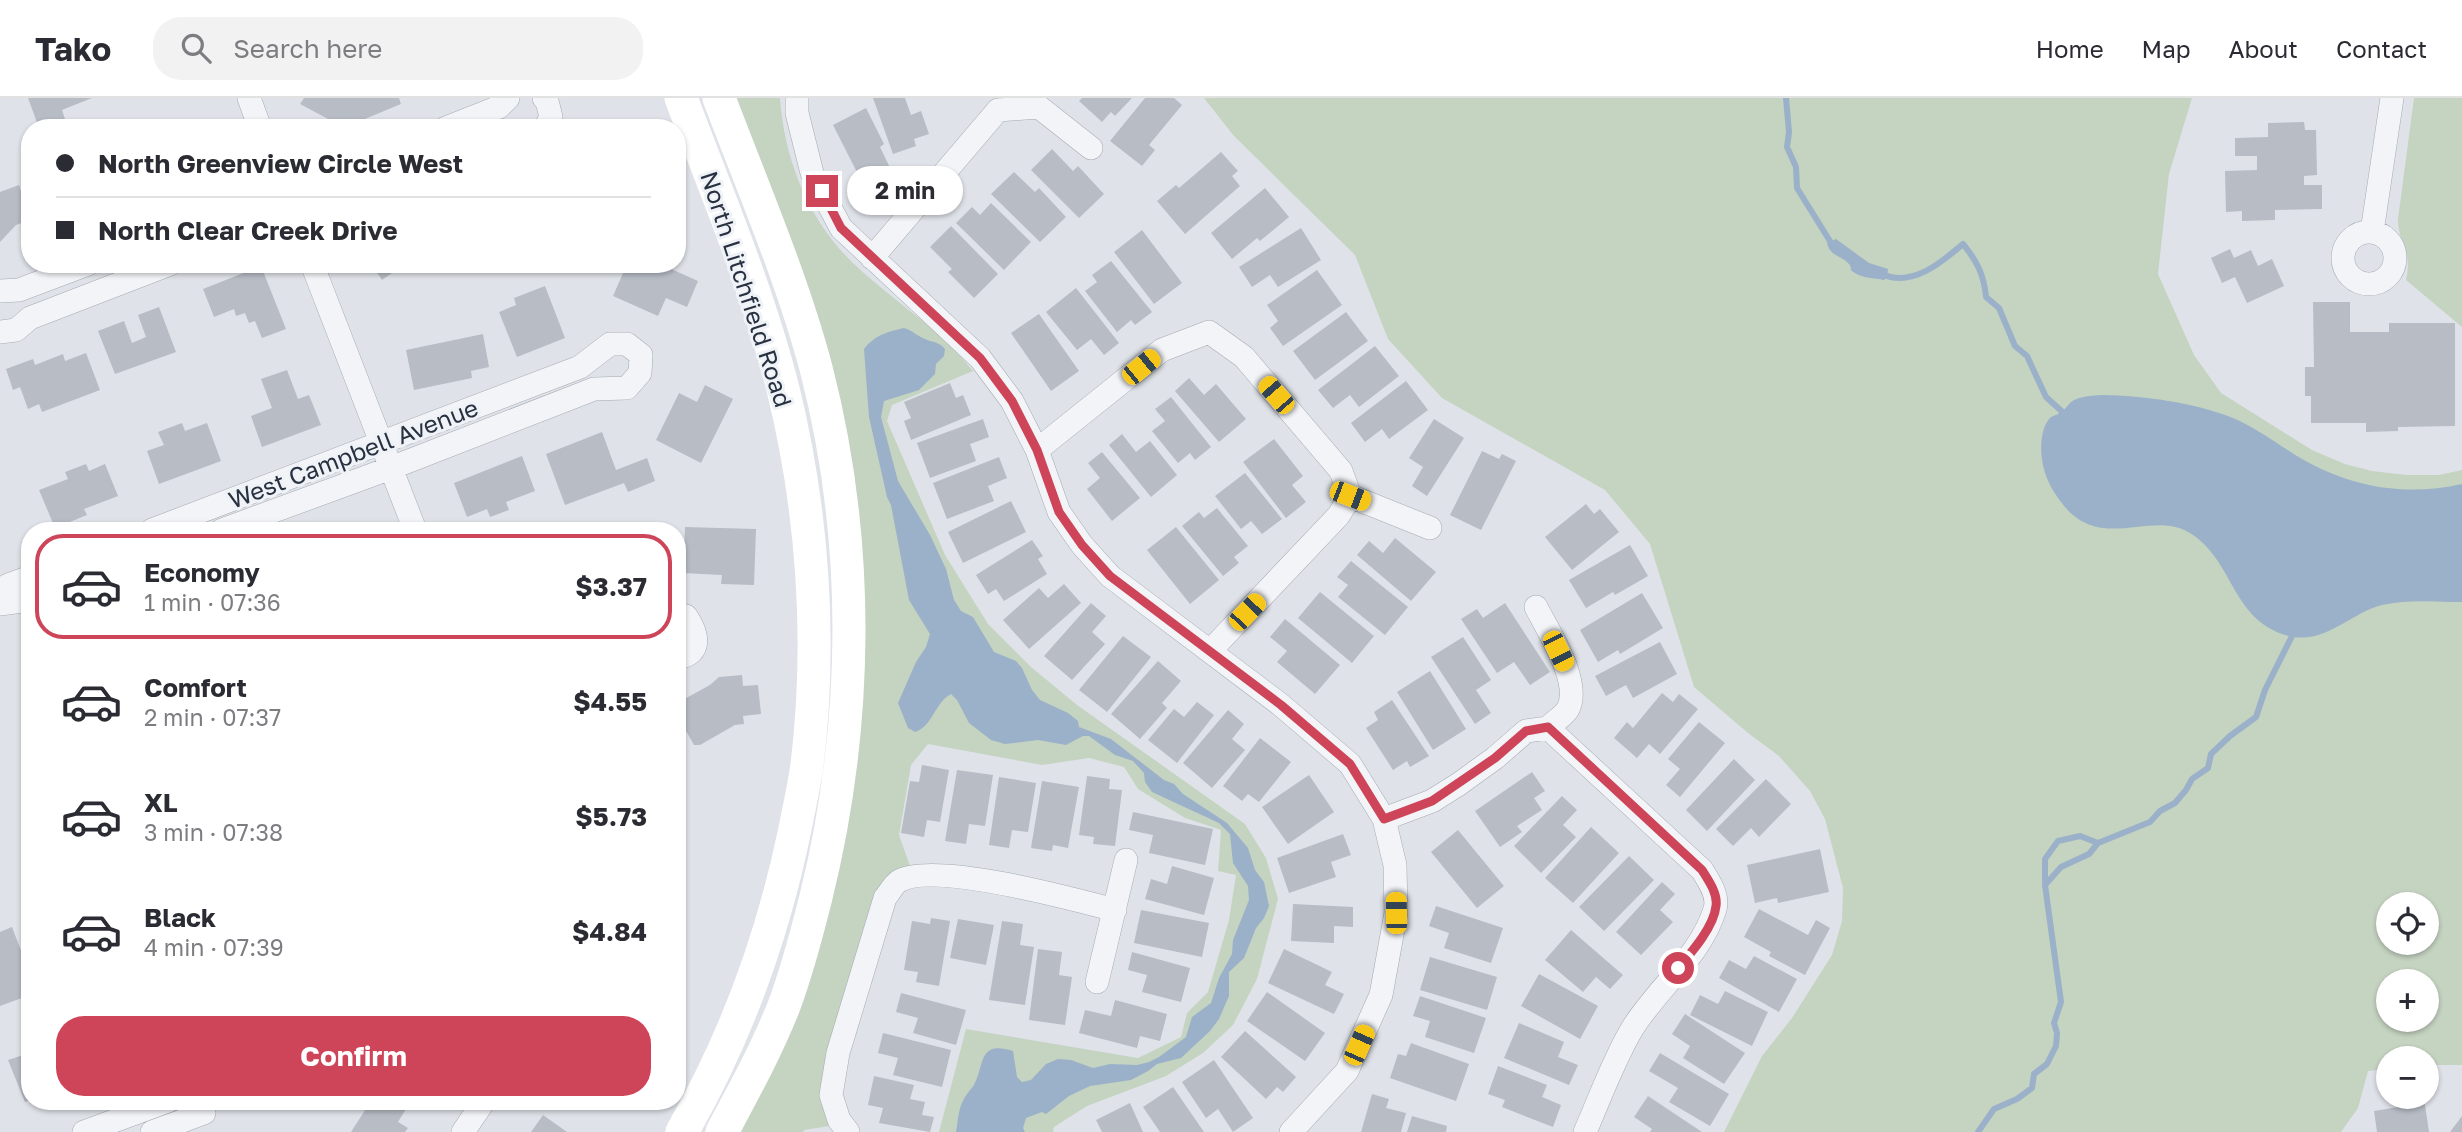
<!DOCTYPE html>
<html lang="en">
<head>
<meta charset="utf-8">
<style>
  :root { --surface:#fff; --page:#f2f2f3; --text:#2b2b33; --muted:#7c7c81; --line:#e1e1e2; --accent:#ce4459 }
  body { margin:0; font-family:"Golos Text",sans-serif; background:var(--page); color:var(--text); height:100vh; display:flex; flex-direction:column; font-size:26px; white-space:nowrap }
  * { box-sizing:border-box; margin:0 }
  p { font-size:23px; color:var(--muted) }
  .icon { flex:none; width:38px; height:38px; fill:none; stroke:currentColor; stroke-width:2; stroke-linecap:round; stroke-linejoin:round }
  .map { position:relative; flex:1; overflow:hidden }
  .side { position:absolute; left:21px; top:424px; width:665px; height:588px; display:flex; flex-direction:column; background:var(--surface); border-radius:28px; box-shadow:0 2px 5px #0004 }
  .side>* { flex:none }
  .guide { position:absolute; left:21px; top:21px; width:665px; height:154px; border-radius:28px; box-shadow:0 2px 5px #0004; display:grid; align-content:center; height:154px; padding:0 35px; background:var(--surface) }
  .controls { position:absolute; left:2376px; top:794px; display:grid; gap:14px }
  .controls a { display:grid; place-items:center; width:63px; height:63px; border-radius:50%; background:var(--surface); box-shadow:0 2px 5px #0004; font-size:35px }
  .end { position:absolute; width:32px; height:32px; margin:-16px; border:9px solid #ce4459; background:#fff; box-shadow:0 0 0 4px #fff }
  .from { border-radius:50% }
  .bubble { position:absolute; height:49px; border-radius:24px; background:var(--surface); box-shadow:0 2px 5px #0004; font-size:23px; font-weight:700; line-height:49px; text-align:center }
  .car { position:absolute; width:21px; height:42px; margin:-21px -10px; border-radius:9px; box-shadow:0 0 5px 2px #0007; background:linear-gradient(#f5c518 24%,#345 0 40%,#f5c518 0 76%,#345 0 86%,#f5c518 0) }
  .guide b { display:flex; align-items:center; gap:24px; height:66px; font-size:26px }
  .guide b+b { border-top:2px solid var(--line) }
  .guide i { width:18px; height:18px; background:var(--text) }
  ul { padding:12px 0 0; list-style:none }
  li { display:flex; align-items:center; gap:21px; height:105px; margin:0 14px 10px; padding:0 21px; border:4px solid transparent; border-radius:28px }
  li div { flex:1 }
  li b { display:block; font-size:26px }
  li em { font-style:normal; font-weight:700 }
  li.on { border-color:var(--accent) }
  li>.icon { width:63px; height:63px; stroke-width:1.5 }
  .primary-button { display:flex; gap:14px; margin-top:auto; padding:14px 35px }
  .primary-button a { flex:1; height:80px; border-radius:28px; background:var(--accent); color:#fff; font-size:28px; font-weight:700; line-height:80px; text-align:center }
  header { display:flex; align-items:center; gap:42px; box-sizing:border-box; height:98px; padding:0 35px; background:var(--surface); border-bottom:2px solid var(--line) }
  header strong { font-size:33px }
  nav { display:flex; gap:38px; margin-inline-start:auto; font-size:24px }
  .search { width:490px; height:63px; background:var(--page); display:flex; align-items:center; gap:18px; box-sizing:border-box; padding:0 24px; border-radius:28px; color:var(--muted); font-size:26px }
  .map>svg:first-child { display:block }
  .green { fill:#c5d3c1; fill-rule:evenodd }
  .water { fill:#9ab1c9 }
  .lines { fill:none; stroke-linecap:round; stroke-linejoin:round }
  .stream { stroke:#9ab1c9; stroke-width:6 }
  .building { fill:#b7bcc5 }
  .minor-casing { stroke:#a4aab3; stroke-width:24 }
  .minor { stroke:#f2f4f7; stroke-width:23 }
  .secondary { stroke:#fff; stroke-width:33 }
  .route { stroke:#ce4459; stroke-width:9 }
  .labels { text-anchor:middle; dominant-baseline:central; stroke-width:6; stroke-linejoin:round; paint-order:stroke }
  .street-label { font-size:24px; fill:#283140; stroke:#eff2f6 }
</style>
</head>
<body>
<header>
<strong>Tako</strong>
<div class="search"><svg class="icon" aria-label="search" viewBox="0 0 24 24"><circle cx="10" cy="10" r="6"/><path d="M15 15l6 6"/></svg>Search here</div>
<nav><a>Home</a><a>Map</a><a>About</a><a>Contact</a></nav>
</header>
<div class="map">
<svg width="2462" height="1034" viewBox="0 0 2462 1034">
  <rect width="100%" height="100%" fill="#dfe3e9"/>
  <!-- green -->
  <path class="green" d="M727,0H780C784,60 808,122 853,165C881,192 915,215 944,241C955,251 964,262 973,273L892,307L887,323L945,457L988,526L1031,569L1077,607L1245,726L1266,760L1278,801L1257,881L1233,927L1203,955L1166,978L1087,1008L1054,1029L1053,1034H939L966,931L1138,960L1181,939L1187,915L1208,894L1229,822L1236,777L1218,773L1221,732L1185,720L1138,691L1124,669L1089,660L1042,667L928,646L911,667L899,737L910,768L891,782L876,800L863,832L822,985L830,1028L804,1032L803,1034H733L812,853L858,463Z
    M1204,0H2192L2169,76L2158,176L2194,257L2221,295L2312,352L2345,366L2372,373L2406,377H2439L2462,372V967H2427V961H2389V971L2368,973L2358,1010L2341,1034H1724L1762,958L1792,920L1832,857L1842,823L1843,790L1825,721L1810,693L1779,658L1748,635L1694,589L1650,446L1605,392L1442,300L1388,241L1355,157L1234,38ZM2389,807H2427V845H2389ZM2389,884H2427V922H2389Z
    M2414,0H2462V229L2406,182C2413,153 2398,146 2398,121Z"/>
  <!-- water -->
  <path class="water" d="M1836,141L1869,165L1888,171L1887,179L1884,182C1874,180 1863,180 1855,175C1846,169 1855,173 1848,165C1840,157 1830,158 1827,145Z
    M904,230C912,232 917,238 925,241C934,245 938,243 945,251L944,258L936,266L935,276L919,292L884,303L881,319L898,383L930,437L946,471L954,502L961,513L973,519L994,554L1016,563L1022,570L1032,592L1040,602L1068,615L1078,623L1079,629L1111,641L1164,682L1174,686L1183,696L1227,725L1248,750L1255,772L1264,784L1269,808L1264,820L1256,830L1244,860L1229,874V898L1219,921L1210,933L1181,960L1157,966L1148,973L1131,982L1090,988L1069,998L1046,1016L1042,1014L1026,1020L1023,1030L1025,1034H956C958,1023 958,1011 964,1001C966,996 971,992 974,987C985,966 978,942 1013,953L1017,979L1022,984L1031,982L1046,966L1058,961L1071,962L1093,970L1110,966L1137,967L1149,964L1159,959L1186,939L1192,919L1211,905L1219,880L1232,856L1233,842L1249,802L1248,788L1233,765L1230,736L1219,725L1152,694L1145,684L1144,675L1133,663L1115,657L1089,638H1083L1066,647L1038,642L1005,646L991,642L969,625L957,602L951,596C935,604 933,628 915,634L908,630L898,605L916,564L926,549L930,536L909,502L891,407L887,399L869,319L864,251C875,237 887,234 904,230Z
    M2101,297C2145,298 2192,304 2233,320C2256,330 2276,345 2297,358C2348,389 2404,399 2462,386V504C2435,504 2408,501 2382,507C2350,515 2325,547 2289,538C2232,523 2235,466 2193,437C2153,408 2101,458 2061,404C2051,391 2044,377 2042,361C2040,350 2041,329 2050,320C2053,317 2056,318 2059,315C2064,313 2067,308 2071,304C2079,298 2091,298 2101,297Z"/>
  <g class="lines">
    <!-- stream -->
    <path class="stream" d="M1786,0L1789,34L1787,49L1796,69L1797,90L1833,148
      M1882,176C1912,190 1942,164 1963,146C1977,163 1984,177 1986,199L1999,210L2015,248L2027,258L2046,299L2067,318
      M2045,787L2061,769L2089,756L2098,745L2150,724L2160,713L2175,705L2186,692L2192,681L2208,670L2211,656L2230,638L2256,619L2265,592L2292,538L2293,530
      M1978,1034L1994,1011L2017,1001L2032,990L2034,976L2047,966L2056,948L2057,935L2054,925L2061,904L2045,787V761L2058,743L2080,738L2098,745"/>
  </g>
  <!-- building -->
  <path class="building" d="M28,0H92L62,12L65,21L39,30Z
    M304,0H399L401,6L360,23L356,30H345L300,6Z
    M873,0H905L911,17L921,13L929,36L914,41L916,48L893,56Z
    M1082,0H1132L1115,18L1111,14L1102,24L1079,3Z
    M1145,0H1174L1182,7L1149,47L1155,52L1142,68L1110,43Z
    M866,10L884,46L880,49L893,76L865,90L833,27Z
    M2304,24L2305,32H2316L2317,77L2304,78V87H2322V111L2275,112V122L2242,123V113L2226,114L2225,73L2257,72V58H2235V40L2268,39V25Z
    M1052,51L1073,73L1078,68L1104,96L1079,120L1031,72Z
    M1221,54L1238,73L1232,78L1240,88L1185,136L1157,103L1176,87L1179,90Z
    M1014,74L1035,94L1039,90L1066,119L1040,144L991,96Z
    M19,87L30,122L16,127L0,144V94Z
    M1265,90L1289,119L1260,143L1257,140L1232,161L1211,135Z
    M991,105L1031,144L1004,172L956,125L972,109L980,117Z
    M951,128L998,176L974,200L948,174L952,171L930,149Z
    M1301,130L1321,162L1278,189L1270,177L1252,189L1239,169Z
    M1142,132L1182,185L1154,206L1114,154Z
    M2230,151L2234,160L2251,152L2258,168L2272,161L2284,188L2247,205L2235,179L2222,185L2211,160Z
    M1111,163L1152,214L1135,227L1131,222L1117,234L1085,193L1097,184L1092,177Z
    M371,166H405L382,182Z
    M627,166H660L698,183L687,209L666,200L658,218L613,198Z
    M261,168L286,231L262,240L255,223L249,225L245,215L236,218L234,211L214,219L203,191Z
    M1317,172L1342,207L1283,248L1270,230L1278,223L1267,207Z
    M545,188L565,240L517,259L499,214L516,207L514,200Z
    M1076,190L1119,245L1104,257L1091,241L1077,252L1046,214Z
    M2313,204H2350V234H2389V225H2455V328L2398,329V333L2366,334V325H2311V298H2305V269H2314Z
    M159,209L176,254L115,276L98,233L124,223L132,245L146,239L138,217Z
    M1346,214L1368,243L1315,282L1293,253Z
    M1039,216L1079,273L1051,293L1011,235Z
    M483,236L489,269L471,273L472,280L414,292L406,252Z
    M1375,248L1399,278L1359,309L1350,297L1333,310L1318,292Z
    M86,255L100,292L42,314L39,306L28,311L20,289L13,292L6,271L33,261L35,267L63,256L65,263Z
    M287,272L298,301L309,297L321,327L262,349L251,318L272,310L261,281Z
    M1189,280L1204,297L1216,286L1246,321L1219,344L1175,293Z
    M1406,283L1428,312L1389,341L1382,331L1365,344L1351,325Z
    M950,285L956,300L963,297L971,317L911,342L904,323L911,320L904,304Z
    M705,287L733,301L701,365L656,342L679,295L697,304Z
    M1171,299L1211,349L1195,362L1190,355L1178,365L1152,333L1165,323L1155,311Z
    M983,321L989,339L970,346L976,363L930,380L917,345Z
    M1434,321L1464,340L1427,398L1412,388L1423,369L1409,360Z
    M182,325L185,333L207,325L221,363L159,386L147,353L164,347L158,334Z
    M602,334L616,372L647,360L655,383L628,394L624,385L565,407L546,356Z
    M1122,336L1136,354L1150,343L1177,377L1151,399L1109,347Z
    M1274,341L1303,378L1292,387L1306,404L1286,420L1243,364Z
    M1482,353L1499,361L1502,356L1516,363L1481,432L1450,417Z
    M1102,354L1140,400L1112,423L1087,391L1100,380L1088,365Z
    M522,358L535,393L506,404L509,412L490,419L487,411L467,419L454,385Z
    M999,359L1007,380L988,388L994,403L947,421L933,385Z
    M86,366L89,373L105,366L118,398L84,411L87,417L55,430L39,392L68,381L65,374Z
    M1245,375L1282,421L1262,436L1251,423L1241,431L1215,398Z
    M1011,403L1026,434L963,465L948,434Z
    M1586,406L1594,416L1600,411L1619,434L1572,472L1545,439Z
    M1217,410L1248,448L1234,459L1239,465L1223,478L1182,428L1199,414L1204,420Z
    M685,429L756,431L754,487L721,486L722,477L683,475Z
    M1176,429L1219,482L1190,506L1147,452Z
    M1395,440L1436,474L1411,503L1357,457L1369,443L1383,455Z
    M1032,442L1043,458L1038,461L1047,476L1004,503L996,491L988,496L976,477Z
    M1630,447L1648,478L1615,497L1613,494L1586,510L1569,482Z
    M1351,463L1408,509L1385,537L1338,499L1348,487L1337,479Z
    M1064,486L1081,505L1029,551L1003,522L1039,490L1048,500Z
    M1320,494L1374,538L1352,565L1298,520Z
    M1642,495L1663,530L1620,556L1618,552L1598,564L1580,532Z
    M1091,505L1106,518L1092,534L1105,546L1072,582L1044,558Z
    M1505,505L1550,574L1530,587L1514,564L1497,575L1461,521L1477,511L1483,520Z
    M1285,521L1340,567L1315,596L1277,564L1287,553L1270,539Z
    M1123,538L1151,559L1107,614L1079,592Z
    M1463,539L1491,582L1476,592L1491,615L1475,626L1431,559Z
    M1660,544L1677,576L1633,600L1626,587L1606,598L1595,578Z
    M1158,563L1181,583L1162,605L1167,610L1140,641L1111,616Z
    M1430,573L1466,631L1433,652L1397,594Z
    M742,577L743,588L758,587L761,616L743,618L744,626L735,627L700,647H694L677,617V605L710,587L719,579Z
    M1662,595L1673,604L1679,596L1698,611L1660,656L1649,646L1637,660L1614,640L1627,624L1633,630Z
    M1392,602L1429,658L1410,669L1407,663L1393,672L1366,630L1378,622L1374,614Z
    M1197,604L1214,617L1177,665L1148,642L1174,611L1184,619Z
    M1228,612L1244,626L1232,641L1245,652L1212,690L1183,665Z
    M1699,624L1725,645L1680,699L1666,687L1680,671L1668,661Z
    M1260,640L1291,664L1259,704L1248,696L1242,703L1223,688Z
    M1734,661L1755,682L1707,733L1686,712Z
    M922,667L949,672L940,724L927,722L924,739L901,735L910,683L919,684Z
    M957,672L993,677L985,728L969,726L966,746L945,743Z
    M1532,674L1545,693L1534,700L1542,712L1517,728L1522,734L1500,749L1475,713Z
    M1309,677L1334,714L1288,746L1262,709Z
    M1087,678L1110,681L1109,691L1122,692L1115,748L1093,746L1094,739L1079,737Z
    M999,679L1036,685L1028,734L1012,732L1009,750L989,747Z
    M1766,681L1791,706L1759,739L1751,730L1733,748L1716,731Z
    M1042,683L1079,689L1068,750L1053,747L1052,753L1031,750Z
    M1562,698L1577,712L1563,727L1576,739L1541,775L1514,748Z
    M1133,714L1213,731L1205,767L1149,755L1153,737L1129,732Z
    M1591,729L1619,755L1573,805L1545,780Z
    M1458,732L1504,788L1477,810L1431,754Z
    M1343,736L1351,757L1331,764L1336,779L1289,795L1277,760Z
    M1820,751L1829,794L1778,805L1777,800L1755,805L1747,767Z
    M1629,758L1654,782L1604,833L1579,809Z
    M1172,768L1214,780L1204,817L1145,801L1151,781L1167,786Z
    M1662,784L1675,796L1660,812L1673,824L1641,857L1616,834Z
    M1293,806L1353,809V829L1334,828V845L1291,843Z
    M1436,808L1503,830L1491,865L1444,850L1449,835L1429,828Z
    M1759,811L1808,837L1816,822L1830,830L1805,877L1769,858L1771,854L1744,839Z
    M1141,812L1209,825L1202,859L1134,845Z
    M931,820L950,823L939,888L916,884L918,874L904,872L912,823L930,826Z
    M958,821L994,827L986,867L950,860Z
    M1002,823L1023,826L1020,847L1034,849L1025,907L989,902Z
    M12,829L30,876V897L0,908V834Z
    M1571,832L1623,877L1610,891L1596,879L1583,894L1545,862Z
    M1038,851L1062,854L1059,877L1072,879L1065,927L1029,922Z
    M1284,851L1332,874L1325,887L1344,896L1334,916L1268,885Z
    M1132,854L1190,870L1181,904L1142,894L1147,877L1128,872Z
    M1754,858L1797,881L1779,914L1719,880L1729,862L1746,871Z
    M1430,859L1497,879L1487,912L1420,892Z
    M1539,876L1598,908L1580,941L1521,908Z
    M1725,893L1768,914L1752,948L1690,917L1700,897L1718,906Z
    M1267,894L1325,935L1305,963L1247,923Z
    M901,895L966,912L956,947L913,935L918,920L896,914Z
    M1420,898L1486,920L1474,955L1425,939L1430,923L1413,918Z
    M1115,902L1167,916L1160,943L1140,938L1137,950L1079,935L1085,912L1111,918Z
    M1685,916L1745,955L1724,986L1683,960L1690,948L1672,936Z
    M1519,925L1564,944L1558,959L1578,967L1569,987L1504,960Z
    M1245,933L1296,979L1283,994L1277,989L1266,1001L1221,959Z
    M883,935L951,952L942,989L893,977L898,960L878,955Z
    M1411,945L1469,966L1456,1003L1390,980L1398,956L1406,958Z
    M1660,955L1729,996L1710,1028L1669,1004L1678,990L1649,973Z
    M23,957L24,961L30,959V1002L25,1004L8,962Z
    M1214,962L1253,1020L1233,1034L1218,1011L1206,1020L1182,984Z
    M1498,968L1547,987L1542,999L1561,1007L1553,1029L1502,1009L1505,1002L1488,996Z
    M874,978L914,987L910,1001L925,1004L922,1017L934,1019L930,1034L879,1025L883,1010L868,1007Z
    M1173,989L1204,1034H1160L1143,1009Z
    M1372,996L1389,1001L1386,1010L1406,1015L1401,1034H1361Z
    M1648,998L1702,1034H1650L1652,1031L1634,1019Z
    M2424,1000L2429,1034H2377L2374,1013L2404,1008V1003Z
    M356,1003H404L409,1006L398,1024L408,1030L405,1034H351L367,1009Z
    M574,1003H596L592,1011Z
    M1130,1005L1143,1034H1102L1096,1022Z
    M543,1017L567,1034H531Z
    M1412,1018L1447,1028L1446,1034H1407Z
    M2462,1018V1034H2450Z"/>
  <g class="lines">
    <!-- minor casing -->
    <g class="minor-casing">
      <path id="minor" d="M249,0L260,30
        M544,0L547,3L551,19L545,30
        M797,0V15L812,75L841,130L980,260L1012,303L1037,352L1059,414L1082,447L1110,478L1281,607L1350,666L1384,721L1395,767L1396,815L1381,897L1347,973L1291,1034
        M446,30L499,9L508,0
        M2343 160a26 26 0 1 1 52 0a26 26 0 1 1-52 0Z
        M2372,134L2392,0
        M872,160L998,12L1039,9L1091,50
        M312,166L415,432
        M0,193L19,192L88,166
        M0,234L16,232L30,220L170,166
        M1037,352L1162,252L1209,234L1244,259L1341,373L1350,398L1430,430
        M152,432L580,269L610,246H627L641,257L640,275L627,290L594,291L391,370L222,432
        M0,494L8,487L30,479
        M0,506L30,502
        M1536,509C1548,533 1582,584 1568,611C1564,618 1553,624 1548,630
        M677,516L686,518C697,534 704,556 677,560
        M1210,553L1339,417L1350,398
        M1548,630L1702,772C1709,783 1719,798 1715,811C1701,858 1657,890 1632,931C1613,963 1600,1000 1585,1034
        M1384,721L1432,703L1459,686L1495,660L1526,633L1548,630
        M1097,884L1126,762
        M84,1034L168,1003
        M152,1034L204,1015L200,1003
        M463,1034L484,1003
        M848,1034L839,1022L831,997L838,955L885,800C889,795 894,786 899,783C934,763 1073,801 1115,812"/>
    </g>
    <!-- minor -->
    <use href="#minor" class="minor"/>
    <!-- secondary -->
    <path class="secondary" d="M681,0C717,96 758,192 783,291C813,413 822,543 807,667C804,689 799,710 795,731C773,838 736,940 682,1034
      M719,0C752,87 792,180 816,270C861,444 859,625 816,799C807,835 797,873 784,908C767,951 744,993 722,1034"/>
  </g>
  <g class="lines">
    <!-- route -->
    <path class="route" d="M822,93L841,130L980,260L1012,303L1037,352L1059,414L1082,447L1110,478L1281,607L1350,666L1384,721L1432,703L1495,660L1526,633L1548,629L1702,772C1708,782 1718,795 1716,808C1714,829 1691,855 1678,870"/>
  </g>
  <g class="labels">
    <!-- street labels -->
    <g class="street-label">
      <text transform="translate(747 191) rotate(72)">North Litchfield Road</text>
      <text transform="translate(353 355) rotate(-21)">West Campbell Avenue</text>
    </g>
  </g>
</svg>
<div class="controls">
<a><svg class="icon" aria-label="locate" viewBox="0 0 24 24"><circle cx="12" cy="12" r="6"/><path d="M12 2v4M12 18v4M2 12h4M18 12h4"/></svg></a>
<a>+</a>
<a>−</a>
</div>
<i class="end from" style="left:1678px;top:870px"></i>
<i class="end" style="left:822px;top:93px"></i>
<div class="bubble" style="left:847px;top:68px;width:116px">2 min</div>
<i class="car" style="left:1141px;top:269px;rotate:51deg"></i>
<i class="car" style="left:1276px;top:297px;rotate:319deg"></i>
<i class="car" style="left:1350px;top:398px;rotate:111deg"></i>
<i class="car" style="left:1247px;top:514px;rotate:44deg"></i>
<i class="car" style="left:1558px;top:553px;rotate:154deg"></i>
<i class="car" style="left:1396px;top:815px;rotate:359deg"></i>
<i class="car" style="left:1359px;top:947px;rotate:24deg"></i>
<div class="guide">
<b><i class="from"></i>North Greenview Circle West</b>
<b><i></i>North Clear Creek Drive</b>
</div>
<section class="side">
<ul>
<li class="on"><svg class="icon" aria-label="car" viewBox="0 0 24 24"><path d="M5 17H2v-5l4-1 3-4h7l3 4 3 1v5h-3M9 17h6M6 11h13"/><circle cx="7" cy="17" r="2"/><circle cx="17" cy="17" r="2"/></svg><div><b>Economy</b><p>1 min · 07:36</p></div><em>$3.37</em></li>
<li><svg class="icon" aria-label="car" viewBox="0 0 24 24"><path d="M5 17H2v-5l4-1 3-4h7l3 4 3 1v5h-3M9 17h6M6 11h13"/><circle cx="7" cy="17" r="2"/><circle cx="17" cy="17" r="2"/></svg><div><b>Comfort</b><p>2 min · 07:37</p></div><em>$4.55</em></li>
<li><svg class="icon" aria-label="car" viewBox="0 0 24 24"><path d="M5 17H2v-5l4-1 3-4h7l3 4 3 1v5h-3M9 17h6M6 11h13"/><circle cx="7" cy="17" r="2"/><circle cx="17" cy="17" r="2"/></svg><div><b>XL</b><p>3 min · 07:38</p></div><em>$5.73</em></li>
<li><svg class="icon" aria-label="car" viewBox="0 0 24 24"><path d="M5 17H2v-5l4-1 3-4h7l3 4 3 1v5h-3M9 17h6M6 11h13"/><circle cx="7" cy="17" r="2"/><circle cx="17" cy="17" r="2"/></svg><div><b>Black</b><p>4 min · 07:39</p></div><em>$4.84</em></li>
</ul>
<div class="primary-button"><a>Confirm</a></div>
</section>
</div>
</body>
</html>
